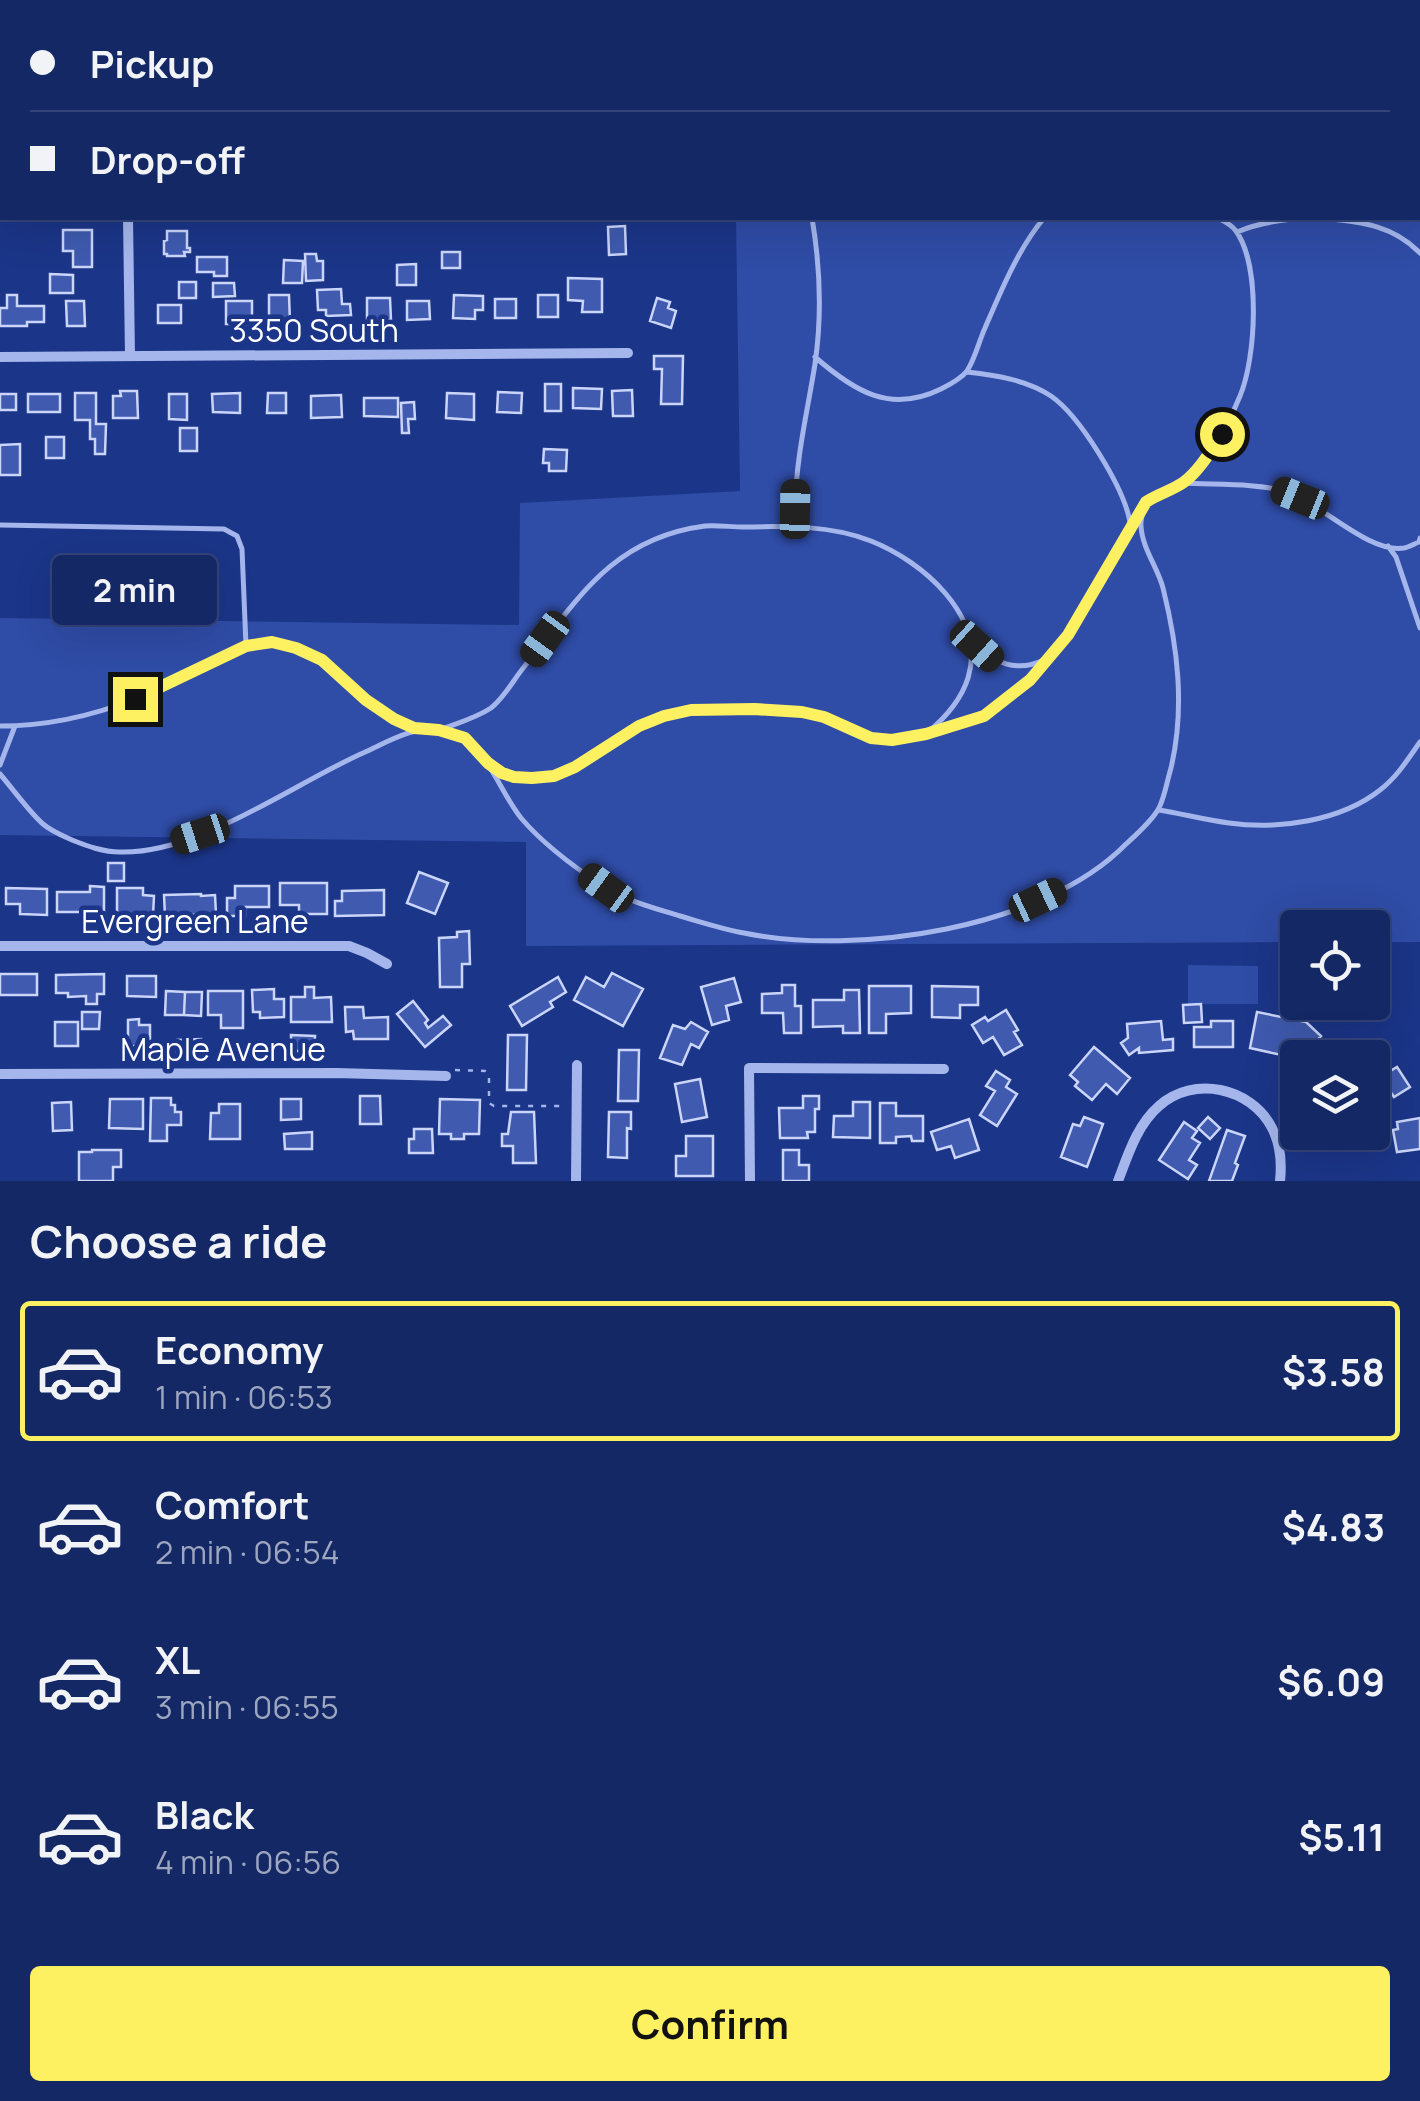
<!DOCTYPE html>
<html lang="en">
<head>
<meta charset="utf-8">
<style>
  :root { --surface:#142866; --page:#1d306c; --text:#f1f3f6; --muted:#9da6bf; --line:#33447a; --accent:#fdf061 }
  body { margin:0; font-family:Manrope,sans-serif; background:var(--page); color:var(--text); height:100vh; display:flex; flex-direction:column; font-size:38px; white-space:nowrap }
  * { box-sizing:border-box; margin:0 }
  p { font-size:32px; color:var(--muted) }
  .icon { flex:none; width:55px; height:55px; fill:none; stroke:currentColor; stroke-width:2; stroke-linecap:round; stroke-linejoin:round }
  .map { position:relative; height:1181px; overflow:hidden }
  .side { display:flex; flex-direction:column; background:var(--surface); flex:1 }
  .side>* { flex:none }
  .hud { position:absolute; left:0px; top:0px; width:1420px; height:220px; box-shadow:0 10px 40px #0002,0 0 0 2px var(--line); display:grid; align-content:center; height:220px; padding:0 30px; background:var(--surface) }
  .fabs { position:absolute; left:1280px; top:910px; display:grid; gap:20px }
  .fabs a { display:grid; place-items:center; width:110px; height:110px; border-radius:10px; background:var(--surface); box-shadow:0 10px 40px #0002,0 0 0 2px var(--line); font-size:50px }
  .end { position:absolute; width:45px; height:45px; margin:-22px; border:12px solid #fdf061; background:#111; box-shadow:0 0 0 5px #111 }
  .from { border-radius:50% }
  .bubble { position:absolute; height:70px; border-radius:10px; background:var(--surface); box-shadow:0 10px 40px #0002,0 0 0 2px var(--line); font-size:32px; font-weight:700; line-height:70px; text-align:center }
  .car { position:absolute; width:30px; height:60px; margin:-30px -15px; border-radius:12px; box-shadow:0 0 8px 2px #0007; background:linear-gradient(#222 24%,#8ab4d8 0 40%,#222 0 76%,#8ab4d8 0 86%,#222 0) }
  .hud b { display:flex; align-items:center; gap:35px; height:95px; font-size:38px }
  .hud b+b { border-top:2px solid var(--line) }
  .hud i { width:25px; height:25px; background:var(--text) }
  ul { padding:0; list-style:none }
  li { display:flex; align-items:center; gap:30px; height:140px; margin:0 20px 15px; padding:0 10px; border:5px solid transparent; border-radius:10px }
  li div { flex:1 }
  li b { display:block; font-size:38px }
  li em { font-style:normal; font-weight:700 }
  li.active { border-color:var(--accent) }
  li>.icon { width:90px; height:90px; stroke-width:1.5 }
  h2 { padding:0 30px; font-size:45px; line-height:120px }
  .cta { display:flex; gap:20px; margin-top:auto; padding:20px 30px }
  .cta a { flex:1; height:115px; border-radius:10px; background:var(--accent); color:#111; font-size:40px; font-weight:700; line-height:115px; text-align:center }
  .map>svg:first-child { display:block }
  .green { fill:#2f4ca6 }
  .building { fill:#3f5aaf; stroke:#cad5f9; stroke-width:2.5 }
  .lines { fill:none; stroke-linecap:round; stroke-linejoin:round }
  .path { stroke:#a4b6ec; stroke-width:2.5; stroke-dasharray:5 8; stroke-linecap:butt }
  .lane { stroke:#a4b6ec; stroke-width:5 }
  .street { stroke:#a4b6ec; stroke-width:10 }
  .primary { stroke:#eaedff; stroke-width:18 }
  .route { stroke:#fdf061; stroke-width:12 }
  .labels { text-anchor:middle; dominant-baseline:central; stroke-width:9; stroke-linejoin:round; paint-order:stroke }
  .street-label { font-size:32px; fill:#fff; stroke:#1b3588 }
</style>
</head>
<body>
<div class="map">
<svg width="1420" height="1181" viewBox="0 0 1420 1181">
  <rect width="100%" height="100%" fill="#1b3588"/>
  <!-- green -->
  <path class="green" d="M1418,112H1420V942H1373L1372,928H1298L1297,942L526,946V842L0,835V618L519,625L520,503L740,491L736,218H1418Z
    M1188,965L1258,966V1004H1188Z"/>
  <!-- building -->
  <path class="building" d="M625,226L626,254L609,255L608,227Z
    M63,230H92V267H73V251H63Z
    M167,231H187V248H190V252H184L185,256H167V254H164V241L167,240Z
    M442,252H460V268H442Z
    M305,254H316L317,261H323V280L306,281Z
    M197,257H227V276H214V272H197Z
    M284,260L303,261L302,283H283Z
    M416,264V285H397V265Z
    M50,274L73,275V293H50Z
    M568,278L602,279V312H582L583,301L568,300Z
    M179,282H196V298H179Z
    M213,283H234L235,296L213,297Z
    M341,289L342,304H350L351,315L326,316V310H318L317,290Z
    M7,295H17V306H44V322H27V326H0V308H7Z
    M269,295H289L290,322H276V317L269,318Z
    M454,295L483,296V310H475V319L453,318Z
    M538,295H558V317H538Z
    M367,298H390L391,320H367Z
    M657,298L670,302L668,308L676,311L671,328L650,321Z
    M495,299H516V318H495Z
    M66,301H84L85,326H67Z
    M226,301H252V324H226Z
    M407,301H429L430,319L407,320Z
    M158,305H181V323H158Z
    M654,356H683L682,404H661L662,369H654Z
    M545,384H561V411H545Z
    M573,388L602,389L601,409L573,408Z
    M632,390L633,416H613L612,391Z
    M120,391H137L138,418H113V396H121Z
    M498,392L522,393L521,413L497,412Z
    M75,393H96V424H106L105,454H95V439H90V420H75Z
    M240,393V413L213,412L212,394Z
    M268,393H286V413H267Z
    M447,393L474,394V420L446,418Z
    M0,394H16V410H0Z
    M28,394H60V412H28Z
    M169,394H187V420L169,419Z
    M341,395L342,417L311,418V396Z
    M364,398H398V417L364,416Z
    M414,402L415,419H408L409,433H402L401,403Z
    M180,428H197V451H180Z
    M46,437H64V458H46Z
    M20,444V475H0V445Z
    M544,449L567,450L566,471H549V463H543Z
    M108,863H124V881H108Z
    M419,872L448,883L435,914L407,903Z
    M280,883H327V914H299V905H280Z
    M90,886L104,887V915H91V912H57V892H90Z
    M235,886H269V907H245V916H227V898H235Z
    M6,888L47,889V915L20,914V904H6Z
    M117,888H143V895L154,896L153,916L117,915Z
    M384,890V915L335,916V901H342V891Z
    M201,894V896L215,895L216,914L165,916L164,895Z
    M469,931L470,964H462V987H440L439,938L457,937V932Z
    M612,973L643,989L623,1026L574,1000L586,977L604,987Z
    M0,974H37V995H0Z
    M104,974V994H97V1004H86V996L68,997V993H56V975Z
    M127,976H156V997L127,996Z
    M558,977L566,992L550,1002L553,1007L522,1026L510,1006Z
    M734,978L741,1002L726,1006L729,1020L712,1025L701,987Z
    M782,985H795V1006H801V1033H784L783,1013H762V994L782,993Z
    M869,986H911V1013L886,1014V1033H869Z
    M932,986L978,987V1005H960V1018L932,1017Z
    M305,987H314V998L331,997L332,1022H291V997H305Z
    M274,989V999H284V1017L260,1018V1012H253L252,990Z
    M844,990H859L860,1033H843V1026L813,1027V1000H844Z
    M166,991L185,992L184,1015H165Z
    M208,991H243V1028H221V1015H208Z
    M185,992H202L201,1016L184,1015Z
    M413,1001L428,1020L425,1023L428,1028L443,1016L451,1025L425,1047L397,1014Z
    M1201,1004L1202,1022L1184,1023L1183,1005Z
    M345,1007H363L364,1018L388,1017V1039H354L353,1031L346,1032Z
    M1006,1010L1018,1030L1014,1032L1022,1045L1004,1055L993,1037L983,1043L972,1025L985,1017L988,1021Z
    M82,1012H100L99,1029H82Z
    M1257,1012L1306,1022L1321,1036L1301,1058H1298L1287,1048L1286,1056L1250,1048Z
    M139,1019V1025H150V1046H128V1020Z
    M1161,1021L1163,1040L1173,1039V1050L1139,1053V1048L1129,1055L1121,1043L1128,1038L1127,1024Z
    M1211,1021H1233V1047H1194V1027H1211Z
    M55,1022H78V1046H55Z
    M691,1022L708,1032L699,1048L691,1044L682,1065L660,1058L673,1025L685,1029Z
    M291,1035L315,1036V1051H291Z
    M508,1035H527L526,1090H507Z
    M201,1039V1056H177V1040Z
    M1094,1047L1130,1078L1117,1094L1106,1084L1092,1100L1075,1086L1078,1082L1070,1075Z
    M619,1050H639L638,1101H618Z
    M1397,1067L1410,1087L1394,1097L1392,1094L1374,1104L1372,1078L1376,1076L1377,1079Z
    M996,1071L1010,1080L1006,1087L1017,1094L997,1126L980,1115L995,1091L986,1086Z
    M700,1079L707,1117L682,1122L675,1084Z
    M360,1096H380L381,1124H360Z
    M803,1096H819V1109H815V1132H807L808,1138H780L779,1108H803Z
    M151,1098H171V1105H175V1112H181V1125H167V1141H150Z
    M110,1099H143V1129L109,1128Z
    M281,1099H301V1119L281,1120Z
    M440,1099L480,1100L479,1134H464V1139H451V1134H439Z
    M71,1102L72,1130L53,1131L52,1103Z
    M853,1102H870V1138L833,1137L834,1116H853Z
    M880,1103H896V1116H923V1141H912L911,1136L896,1137V1143H880Z
    M219,1104H240V1139H210L211,1113H219Z
    M511,1112H534L536,1163H513V1146H502V1134H508Z
    M609,1112H631V1129L627,1128V1158L608,1157Z
    M1084,1117L1103,1124L1087,1167L1061,1157L1073,1124L1080,1126Z
    M1208,1117L1220,1128L1210,1139L1198,1128Z
    M1420,1118V1149L1397,1152L1393,1130L1398,1129L1397,1122Z
    M969,1119L979,1150L955,1158L951,1146L937,1150L931,1132Z
    M1184,1122L1197,1131L1192,1138L1200,1143L1189,1160L1197,1165L1188,1179L1159,1160Z
    M414,1129H432L433,1153H409V1139H414Z
    M1227,1130L1245,1136L1235,1163L1238,1165L1232,1181H1209Z
    M312,1132V1149H285L284,1134Z
    M686,1136H713V1176H676V1156H686Z
    M92,1150H121V1167H113V1181H79V1152H92Z
    M783,1150H799V1165H809V1181H783Z"/>
  <g class="lines">
    <!-- path -->
    <path class="path" d="M455,1070L485,1071L489,1074V1103L494,1106H562"/>
    <!-- lane -->
    <path class="lane" d="M431,0V2
      M559,0V2
      M49,2V0
      M0,178H2
      M1321,218C1359,222 1392,224 1420,253
      M1237,232C1261,222 1283,219 1309,218
      M815,357C854,391 890,414 941,389C949,385 961,379 967,371C975,359 979,341 985,328C1001,291 1018,249 1044,218
      M967,372C995,375 1027,380 1051,396C1080,416 1124,488 1130,522
      M1182,483C1212,485 1257,483 1284,491C1319,501 1368,554 1404,548C1409,547 1414,544 1419,542L1420,538
      M795,509C796,457 807,414 815,364C822,316 820,265 812,218
      M0,525L224,529L237,536L242,549L246,646
      M1388,546L1396,557L1420,628
      M971,641C994,663 1016,674 1046,659
      M0,726C46,726 92,716 135,699C170,685 242,638 277,643C337,653 363,714 419,729
      M442,729C458,723 476,718 491,708C504,698 514,679 524,667C577,600 612,538 705,526C717,525 731,527 743,527C785,526 831,525 871,541C922,561 987,616 968,678C961,700 945,718 928,732
      M0,765L15,726
      M491,765C545,805 594,749 640,726C655,718 674,712 691,710C718,706 777,707 804,712C827,716 846,730 867,737C891,745 963,727 985,716C996,710 1006,700 1015,693C1075,642 1101,570 1143,506
      M0,774C12,788 30,813 43,824C51,831 63,836 72,840C87,846 103,852 120,852C199,854 291,785 363,753C388,742 412,726 440,730C486,737 496,787 521,818C544,845 574,867 603,886C627,901 654,908 680,916C701,922 722,929 744,933C857,956 1043,929 1126,844C1137,834 1152,821 1159,808C1165,796 1167,781 1171,768C1185,708 1178,648 1163,588C1158,568 1142,548 1141,526C1140,519 1144,510 1146,502C1166,489 1187,483 1202,463C1217,443 1231,419 1240,396C1256,358 1261,266 1236,231C1232,225 1224,221 1218,218
      M1159,810C1183,814 1206,820 1229,823C1278,830 1341,821 1380,790C1397,777 1408,759 1420,742"/>
    <!-- street -->
    <path class="street" d="M688,0V2
      M161,2V0
      M128,218L130,356
      M0,357L628,353
      M0,946H349L367,953L387,964
      M0,1074L336,1073L446,1076
      M576,1181L577,1065
      M750,1181L749,1068L944,1069
      M1118,1181C1128,1155 1137,1125 1159,1106C1193,1075 1251,1087 1272,1128C1281,1145 1282,1162 1280,1181"/>
    <!-- primary -->
    <path class="primary" d="M0,87H2
      M1418,88H1420"/>
  </g>
  <g class="lines">
    <!-- route -->
    <path class="route" d="M135,699L246,646L272,642L296,648L322,660L366,700L394,719L414,728L439,730L465,738L488,763L502,773L514,777L532,778L554,776L575,767L639,726L664,716L691,710L754,709L802,712L824,717L871,738L892,740L926,734L984,716L1030,680L1068,635L1146,502C1158,494 1173,490 1184,482C1200,470 1211,450 1222,434"/>
  </g>
  <g class="labels">
    <!-- street labels -->
    <g class="street-label">
      <text x="314" y="330">3350 South</text>
      <text x="195" y="921">Evergreen Lane</text>
      <text x="223" y="1049">Maple Avenue</text>
    </g>
  </g>
</svg>
<div class="fabs">
<a><svg class="icon" aria-label="locate" viewBox="0 0 24 24"><circle cx="12" cy="12" r="6"/><path d="M12 2v4M12 18v4M2 12h4M18 12h4"/></svg></a>
<a><svg class="icon" aria-label="layers" viewBox="0 0 24 24"><path d="M12 4l9 5-9 5-9-5zM3 14l9 5 9-5"/></svg></a>
</div>
<i class="end from" style="left:1222px;top:434px"></i>
<i class="end" style="left:135px;top:699px"></i>
<div class="bubble" style="left:52px;top:555px;width:165px">2 min</div>
<i class="car" style="left:1300px;top:498px;rotate:292deg"></i>
<i class="car" style="left:795px;top:509px;rotate:1deg"></i>
<i class="car" style="left:545px;top:639px;rotate:216deg"></i>
<i class="car" style="left:977px;top:646px;rotate:132deg"></i>
<i class="car" style="left:200px;top:834px;rotate:252deg"></i>
<i class="car" style="left:606px;top:888px;rotate:306deg"></i>
<i class="car" style="left:1038px;top:900px;rotate:65deg"></i>
<div class="hud">
<b><i class="from"></i>Pickup</b>
<b><i></i>Drop-off</b>
</div>
</div>
<section class="side">
<h2>Choose a ride</h2>
<ul>
<li class="active"><svg class="icon" aria-label="car" viewBox="0 0 24 24"><path d="M5 17H2v-5l4-1 3-4h7l3 4 3 1v5h-3M9 17h6M6 11h13"/><circle cx="7" cy="17" r="2"/><circle cx="17" cy="17" r="2"/></svg><div><b>Economy</b><p>1 min · 06:53</p></div><em>$3.58</em></li>
<li><svg class="icon" aria-label="car" viewBox="0 0 24 24"><path d="M5 17H2v-5l4-1 3-4h7l3 4 3 1v5h-3M9 17h6M6 11h13"/><circle cx="7" cy="17" r="2"/><circle cx="17" cy="17" r="2"/></svg><div><b>Comfort</b><p>2 min · 06:54</p></div><em>$4.83</em></li>
<li><svg class="icon" aria-label="car" viewBox="0 0 24 24"><path d="M5 17H2v-5l4-1 3-4h7l3 4 3 1v5h-3M9 17h6M6 11h13"/><circle cx="7" cy="17" r="2"/><circle cx="17" cy="17" r="2"/></svg><div><b>XL</b><p>3 min · 06:55</p></div><em>$6.09</em></li>
<li><svg class="icon" aria-label="car" viewBox="0 0 24 24"><path d="M5 17H2v-5l4-1 3-4h7l3 4 3 1v5h-3M9 17h6M6 11h13"/><circle cx="7" cy="17" r="2"/><circle cx="17" cy="17" r="2"/></svg><div><b>Black</b><p>4 min · 06:56</p></div><em>$5.11</em></li>
</ul>
<div class="cta"><a>Confirm</a></div>
</section>
</body>
</html>
